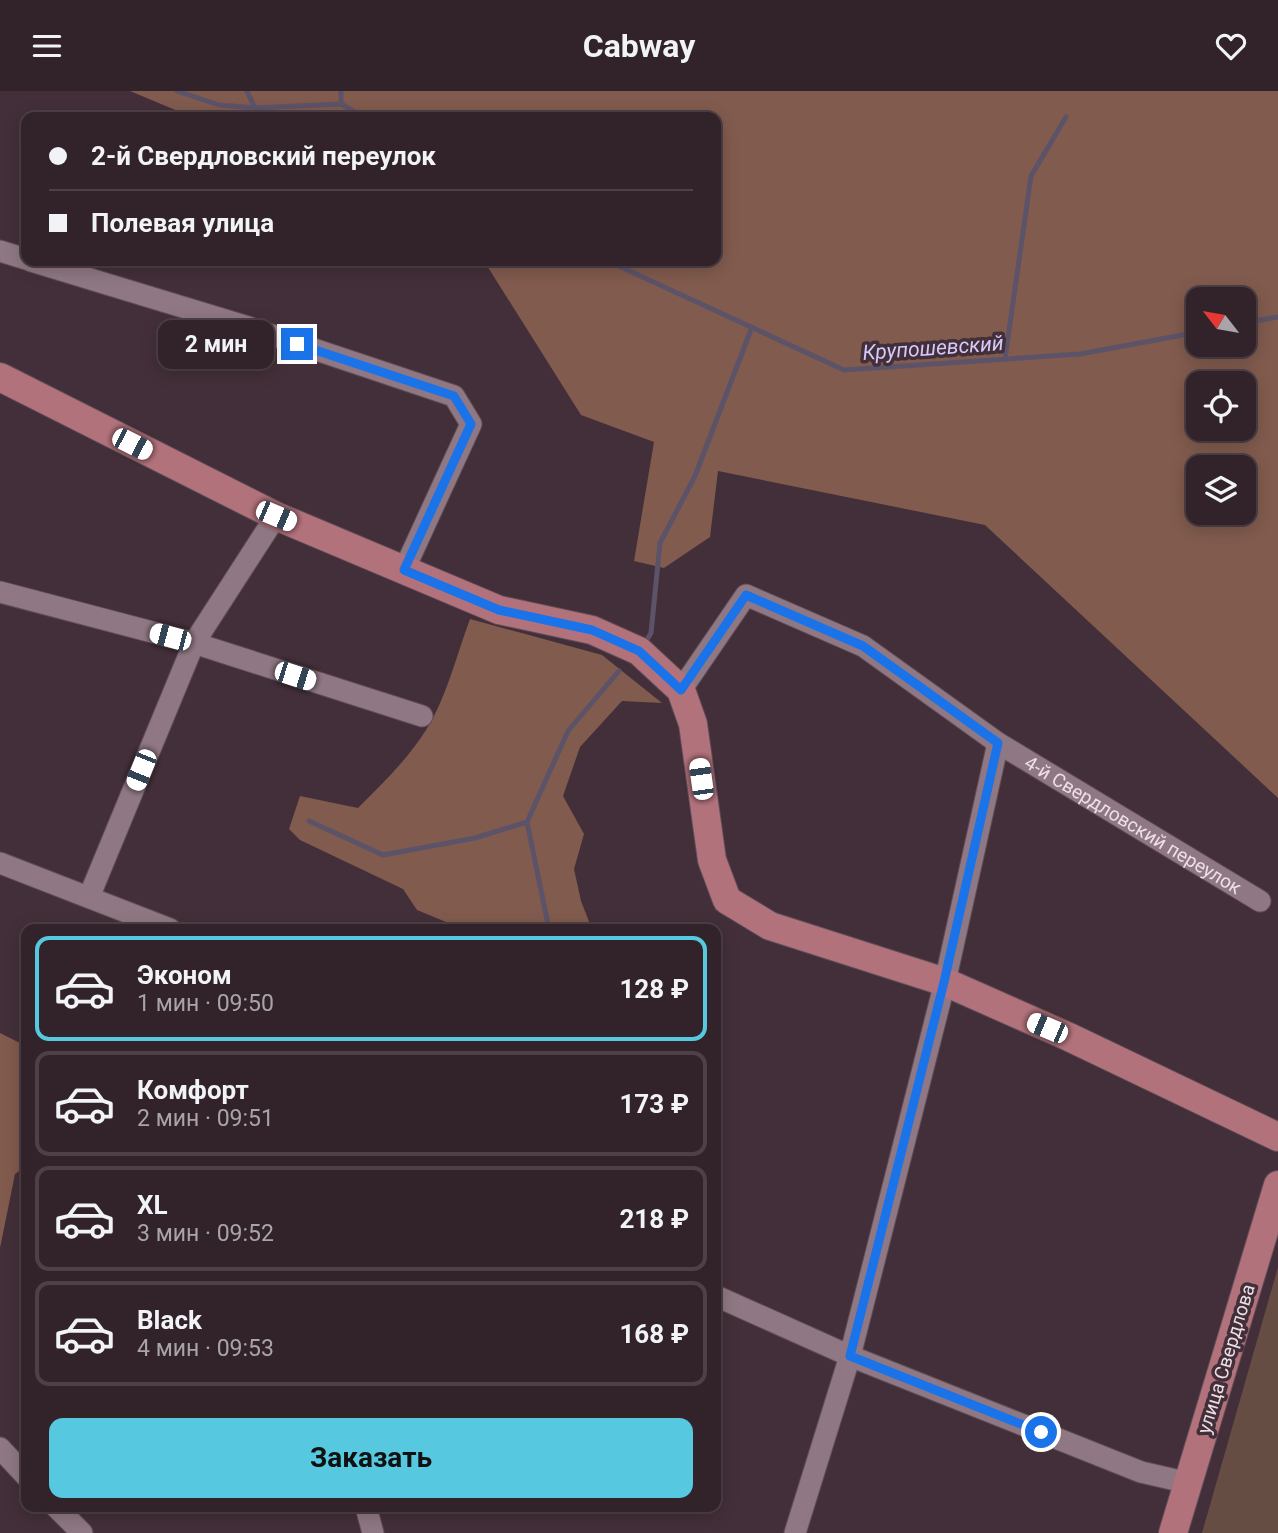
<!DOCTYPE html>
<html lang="ru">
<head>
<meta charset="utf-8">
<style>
  :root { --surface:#32232b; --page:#3d2f37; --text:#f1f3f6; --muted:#a8a4a9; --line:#4d4047; --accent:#56c9e1 }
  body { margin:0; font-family:Roboto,sans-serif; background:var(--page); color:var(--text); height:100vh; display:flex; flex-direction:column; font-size:26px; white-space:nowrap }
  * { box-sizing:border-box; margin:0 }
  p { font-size:23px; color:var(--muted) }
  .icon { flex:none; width:38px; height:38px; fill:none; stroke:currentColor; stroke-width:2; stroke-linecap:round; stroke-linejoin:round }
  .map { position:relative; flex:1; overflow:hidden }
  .drawer { position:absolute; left:21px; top:833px; width:700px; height:588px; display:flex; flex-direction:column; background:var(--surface); border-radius:14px; box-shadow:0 4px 18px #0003,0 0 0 2px var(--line) }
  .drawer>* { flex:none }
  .top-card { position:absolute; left:21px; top:21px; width:700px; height:154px; border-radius:14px; box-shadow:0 4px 18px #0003,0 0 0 2px var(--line); display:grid; align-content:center; height:154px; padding:0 28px; background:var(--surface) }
  .needle { width:46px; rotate:301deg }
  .buttons { position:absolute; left:1186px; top:196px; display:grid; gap:14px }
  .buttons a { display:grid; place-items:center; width:70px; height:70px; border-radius:14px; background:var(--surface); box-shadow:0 4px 18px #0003,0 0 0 2px var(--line); font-size:35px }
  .end { position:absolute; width:32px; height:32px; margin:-16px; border:9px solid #1a73e8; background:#fff; box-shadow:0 0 0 4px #fff }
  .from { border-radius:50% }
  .bubble { position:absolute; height:49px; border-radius:14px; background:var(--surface); box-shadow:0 4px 18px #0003,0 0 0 2px var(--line); font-size:23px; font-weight:700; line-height:49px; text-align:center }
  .car { position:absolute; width:21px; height:42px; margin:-21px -10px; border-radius:9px; box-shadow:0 0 5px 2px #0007; background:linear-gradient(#fff 24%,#345 0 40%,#fff 0 76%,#345 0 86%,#fff 0) }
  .top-card b { display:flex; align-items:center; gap:24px; height:66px; font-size:26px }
  .top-card b+b { border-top:2px solid var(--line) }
  .top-card i { width:18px; height:18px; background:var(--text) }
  ul { padding:12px 0 0; list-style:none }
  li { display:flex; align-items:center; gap:21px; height:105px; margin:0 14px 10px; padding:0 14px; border:4px solid var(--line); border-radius:14px }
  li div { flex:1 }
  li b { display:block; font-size:26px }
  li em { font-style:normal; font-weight:700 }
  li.selected { border-color:var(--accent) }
  li>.icon { width:63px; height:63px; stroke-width:1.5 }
  .primary-button { display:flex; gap:14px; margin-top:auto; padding:14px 28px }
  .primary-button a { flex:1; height:80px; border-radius:14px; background:var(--accent); color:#111; font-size:28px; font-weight:700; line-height:80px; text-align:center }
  header { display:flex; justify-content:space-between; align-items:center; height:91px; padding:0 28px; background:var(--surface); font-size:32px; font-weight:700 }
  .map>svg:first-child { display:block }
  .green { fill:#654d44 }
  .forest { fill:#815b4e; fill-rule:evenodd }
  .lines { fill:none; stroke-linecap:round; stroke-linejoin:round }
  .stream { stroke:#5c5369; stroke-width:5 }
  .minor-casing { stroke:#604e57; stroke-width:23 }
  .major-casing { stroke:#604e57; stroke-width:30 }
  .minor { stroke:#8f7883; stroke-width:21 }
  .major { stroke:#b2727c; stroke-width:28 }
  .route { stroke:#1a73e8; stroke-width:9 }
  .labels { text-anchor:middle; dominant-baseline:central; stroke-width:7; stroke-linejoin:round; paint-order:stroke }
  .street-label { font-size:19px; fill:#ecdfe5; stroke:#432f39 }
  .water-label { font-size:21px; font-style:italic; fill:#d3c9fa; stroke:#432f39 }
</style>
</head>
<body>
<header><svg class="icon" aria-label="menu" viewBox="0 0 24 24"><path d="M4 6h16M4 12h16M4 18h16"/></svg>Cabway<svg class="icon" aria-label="heart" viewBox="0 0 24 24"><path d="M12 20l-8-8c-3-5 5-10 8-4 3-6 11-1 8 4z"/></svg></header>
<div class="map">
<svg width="1278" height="1442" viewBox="0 0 1278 1442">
  <rect width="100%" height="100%" fill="#432f39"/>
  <!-- green -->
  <path class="green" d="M1278,1176V1442H1202Z"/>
  <!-- forest -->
  <path class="forest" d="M130,0H1278V707L985,434L718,380L710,446L664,477L634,470L654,351L581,324L484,170H716V26H192ZM1199,208H1244V254H1199ZM1199,292H1244V338H1199ZM1199,376H1244V422H1199Z
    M470,528L602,564L662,612L622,610L580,656L563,705L584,743L574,778L581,810L592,838H501V832L446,831L417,819L403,798L300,749L289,738L300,705L358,717C382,693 407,669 426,639C446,608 457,563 470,528Z
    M0,942L26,955V1075L15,1083L0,1157Z"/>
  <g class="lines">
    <!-- stream -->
    <path class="stream" d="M177,0L219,14L255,17
      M247,0L255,17L341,13L363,26
      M341,13V0
      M608,170L844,279L1080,263L1199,241
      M1244,232L1278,226
      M1005,268L1031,85L1066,26
      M648,547L651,542L660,452L695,385L752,236
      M309,730L383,764L475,747L527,731
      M549,838L527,731L568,640L619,580"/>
    <!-- minor casing -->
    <g class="minor-casing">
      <g id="minor">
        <path d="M0,160L26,168"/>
        <path d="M31,170L245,235L454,305L471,333L404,479"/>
        <path d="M0,501L194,552L422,625"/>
        <path id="s1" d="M681,599L746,504L863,555L998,652L1260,810"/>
        <path d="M0,772L170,838"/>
        <path d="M89,806L194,552L276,425"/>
        <path d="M716,1205L850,1265L1141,1381L1189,1392"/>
        <path d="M0,1357L26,1385"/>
        <path d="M56,1416L82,1442"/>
        <path d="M366,1416L373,1442"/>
        <path d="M795,1442L850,1265L945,891L998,652"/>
      </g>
    </g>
    <!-- major casing -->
    <g class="major-casing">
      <path id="major" d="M0,286L276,425L499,519L592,539L639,560L681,599L693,633L712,769L727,809L770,835L945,891L1069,946L1278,1046
        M1173,1442L1278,1094"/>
    </g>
    <!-- minor -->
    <use href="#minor" class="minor"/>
    <!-- major -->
    <use href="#major" class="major"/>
  </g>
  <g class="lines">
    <!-- route -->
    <path class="route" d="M297,253L454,305L471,333L404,479L499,519L592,539L639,560L681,599L746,504L863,555L998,652L944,891L850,1265L1041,1341"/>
  </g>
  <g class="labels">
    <!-- street labels -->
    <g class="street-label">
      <text stroke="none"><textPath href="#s1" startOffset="567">4-й Свердловский переулок</textPath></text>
      <text transform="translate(1226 1268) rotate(-73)">улица Свердлова</text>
    </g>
    <!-- water labels -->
    <g class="water-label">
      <text transform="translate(933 257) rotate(-4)">Крупошевский</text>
    </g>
  </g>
</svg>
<div class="buttons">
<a><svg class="needle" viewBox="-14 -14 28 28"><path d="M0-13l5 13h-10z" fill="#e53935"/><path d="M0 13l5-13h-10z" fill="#a8a4a9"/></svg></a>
<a><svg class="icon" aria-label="locate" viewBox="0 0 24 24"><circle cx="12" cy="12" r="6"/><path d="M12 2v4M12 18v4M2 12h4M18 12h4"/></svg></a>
<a><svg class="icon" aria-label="layers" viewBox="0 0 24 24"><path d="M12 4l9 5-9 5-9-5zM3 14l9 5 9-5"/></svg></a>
</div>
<i class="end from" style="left:1041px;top:1341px"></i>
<i class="end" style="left:297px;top:253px"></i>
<div class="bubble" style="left:158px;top:229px;width:116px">2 мин</div>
<i class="car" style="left:132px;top:353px;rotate:117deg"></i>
<i class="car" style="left:276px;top:425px;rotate:113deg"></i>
<i class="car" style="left:170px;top:546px;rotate:285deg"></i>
<i class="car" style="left:295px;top:585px;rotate:108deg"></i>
<i class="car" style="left:141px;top:679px;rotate:202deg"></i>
<i class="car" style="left:701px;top:688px;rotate:352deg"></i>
<i class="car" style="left:1047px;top:937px;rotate:293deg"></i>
<div class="top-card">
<b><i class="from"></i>2-й Свердловский переулок</b>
<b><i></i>Полевая улица</b>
</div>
<section class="drawer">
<ul>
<li class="selected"><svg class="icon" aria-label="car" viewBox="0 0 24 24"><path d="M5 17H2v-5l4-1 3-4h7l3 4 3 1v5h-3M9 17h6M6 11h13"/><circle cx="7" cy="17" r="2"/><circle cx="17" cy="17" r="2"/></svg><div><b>Эконом</b><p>1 мин · 09:50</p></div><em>128 ₽</em></li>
<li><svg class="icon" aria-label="car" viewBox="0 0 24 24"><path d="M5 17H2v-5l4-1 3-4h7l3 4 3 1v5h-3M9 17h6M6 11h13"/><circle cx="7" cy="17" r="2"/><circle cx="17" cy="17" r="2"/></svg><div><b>Комфорт</b><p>2 мин · 09:51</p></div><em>173 ₽</em></li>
<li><svg class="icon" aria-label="car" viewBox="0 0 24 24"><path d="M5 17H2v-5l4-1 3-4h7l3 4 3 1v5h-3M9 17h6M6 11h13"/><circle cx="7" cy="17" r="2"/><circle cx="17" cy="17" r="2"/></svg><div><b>XL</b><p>3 мин · 09:52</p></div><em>218 ₽</em></li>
<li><svg class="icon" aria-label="car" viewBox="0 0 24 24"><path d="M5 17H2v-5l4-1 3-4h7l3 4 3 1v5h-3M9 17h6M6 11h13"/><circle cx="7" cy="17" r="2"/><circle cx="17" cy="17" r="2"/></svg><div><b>Black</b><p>4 мин · 09:53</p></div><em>168 ₽</em></li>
</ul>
<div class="primary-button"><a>Заказать</a></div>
</section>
</div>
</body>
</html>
